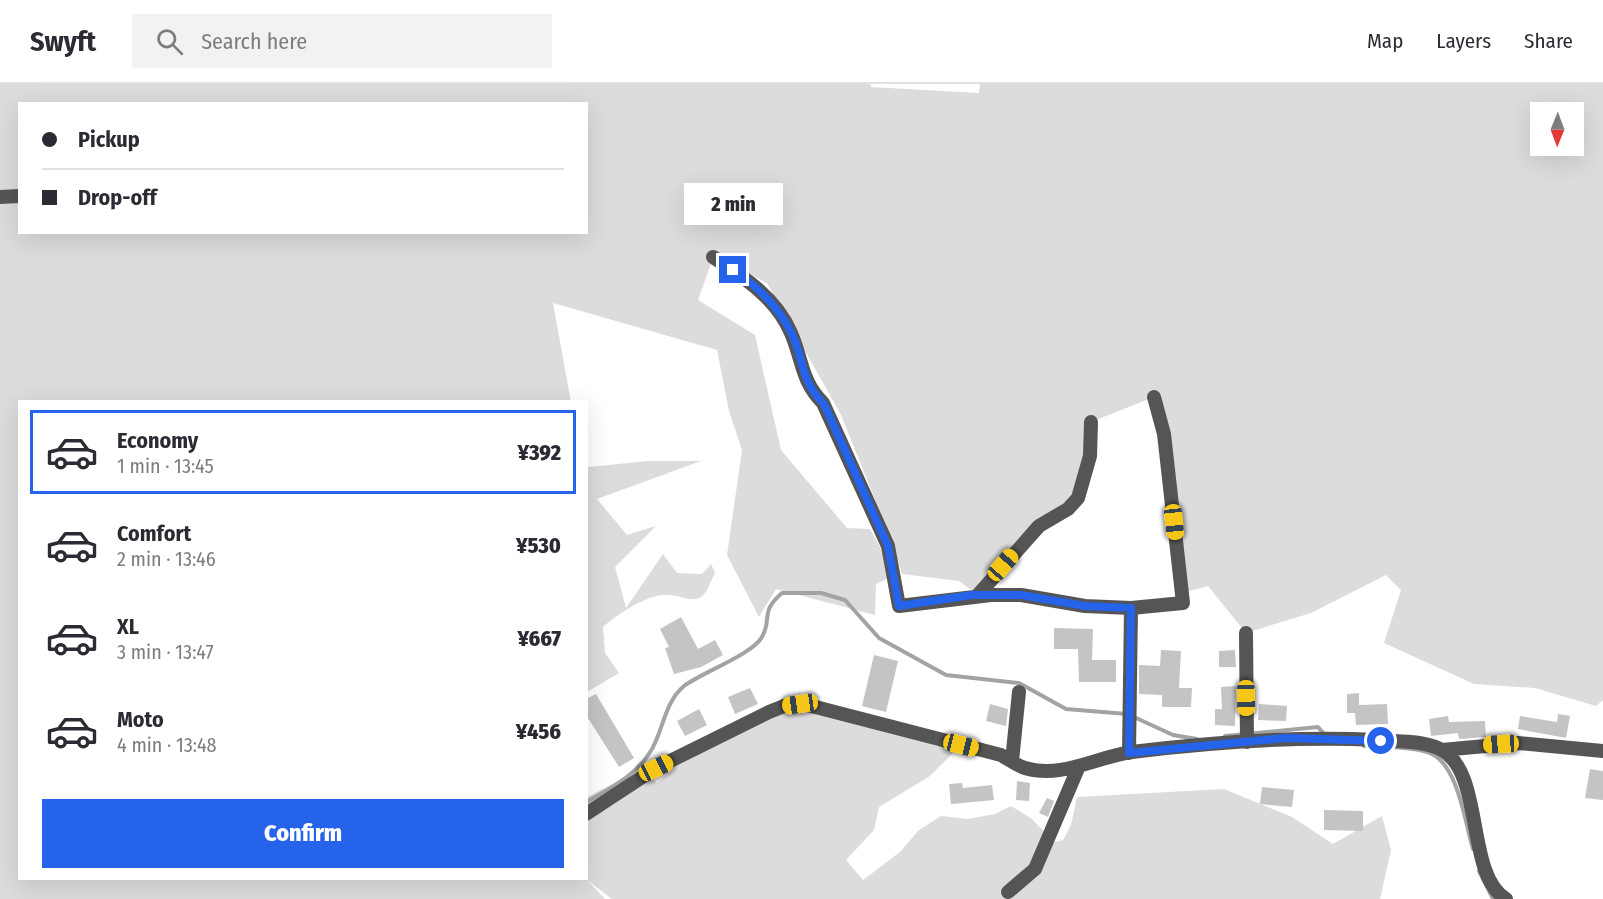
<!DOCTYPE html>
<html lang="en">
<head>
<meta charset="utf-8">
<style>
  :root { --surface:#fff; --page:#f2f2f3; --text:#2b2b33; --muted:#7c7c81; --line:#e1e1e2; --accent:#2563eb }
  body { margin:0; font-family:"Fira Sans Condensed",sans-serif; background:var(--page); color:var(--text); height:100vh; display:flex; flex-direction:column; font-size:22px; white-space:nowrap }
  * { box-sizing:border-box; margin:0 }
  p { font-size:20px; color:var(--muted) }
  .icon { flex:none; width:33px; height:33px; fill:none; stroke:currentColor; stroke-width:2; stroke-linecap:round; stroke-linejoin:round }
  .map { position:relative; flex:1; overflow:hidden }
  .drawer { position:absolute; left:18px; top:316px; width:570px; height:480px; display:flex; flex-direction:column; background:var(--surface); border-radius:0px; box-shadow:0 6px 24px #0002 }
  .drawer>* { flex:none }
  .top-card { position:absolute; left:18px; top:18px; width:570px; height:132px; border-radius:0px; box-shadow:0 6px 24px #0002; display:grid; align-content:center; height:132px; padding:0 24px; background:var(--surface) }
  .needle { width:39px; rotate:181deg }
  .fabs { position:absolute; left:1530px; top:18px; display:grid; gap:12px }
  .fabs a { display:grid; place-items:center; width:54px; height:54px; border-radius:0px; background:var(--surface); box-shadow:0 6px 24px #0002; font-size:30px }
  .end { position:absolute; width:27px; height:27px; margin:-14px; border:8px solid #2563eb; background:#fff; box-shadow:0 0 0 3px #fff }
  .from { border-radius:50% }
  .bubble { position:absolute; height:42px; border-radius:0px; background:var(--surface); box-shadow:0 6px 24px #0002; font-size:20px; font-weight:800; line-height:42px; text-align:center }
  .car { position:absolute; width:18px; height:36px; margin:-18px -9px; border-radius:8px; box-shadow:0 0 4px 2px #0007; background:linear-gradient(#f5c518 24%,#345 0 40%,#f5c518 0 76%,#345 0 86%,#f5c518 0) }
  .top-card b { display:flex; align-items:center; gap:21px; height:57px; font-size:22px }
  .top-card b+b { border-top:2px solid var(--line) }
  .top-card i { width:15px; height:15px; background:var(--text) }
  ul { padding:10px 0 0; list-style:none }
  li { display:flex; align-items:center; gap:18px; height:84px; margin:0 12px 9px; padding:0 12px; border:3px solid transparent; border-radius:0px }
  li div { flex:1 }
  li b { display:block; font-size:22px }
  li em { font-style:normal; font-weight:800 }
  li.selected { border-color:var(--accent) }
  li>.icon { width:54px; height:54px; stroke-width:1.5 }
  .button { display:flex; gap:12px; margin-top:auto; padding:12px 24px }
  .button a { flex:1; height:69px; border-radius:0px; background:var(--accent); color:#fff; font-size:24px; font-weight:800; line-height:69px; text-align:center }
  header { display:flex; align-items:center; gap:36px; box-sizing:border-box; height:84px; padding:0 30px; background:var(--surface); border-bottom:2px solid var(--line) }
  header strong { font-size:28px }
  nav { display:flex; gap:33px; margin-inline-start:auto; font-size:21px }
  .search { width:420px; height:54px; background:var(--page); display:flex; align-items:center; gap:15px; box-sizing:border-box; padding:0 21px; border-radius:0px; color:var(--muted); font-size:22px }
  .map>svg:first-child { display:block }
  .green { fill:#dcdcdc; fill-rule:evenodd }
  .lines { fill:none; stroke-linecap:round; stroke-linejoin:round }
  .stream { stroke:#a3a3a3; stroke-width:4 }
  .building { fill:#c4c4c4 }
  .minor { stroke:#555; stroke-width:14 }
  .route { stroke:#2563eb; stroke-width:8 }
</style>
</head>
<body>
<header>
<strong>Swyft</strong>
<div class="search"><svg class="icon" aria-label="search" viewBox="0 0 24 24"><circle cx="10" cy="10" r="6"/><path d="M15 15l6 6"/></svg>Search here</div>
<nav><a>Map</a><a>Layers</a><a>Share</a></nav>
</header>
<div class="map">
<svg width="1603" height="815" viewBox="0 0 1603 815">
  <rect width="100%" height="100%" fill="#fff"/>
  <!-- green -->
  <path class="green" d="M0,0H871V3L979,9L980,0H1603V616L1596,622L1535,604L1474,600L1384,559L1401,506L1386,491L1311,529L1246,549L1208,502L1182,509L1154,313L1091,338L1083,402L978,511L959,497L902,490L893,460L841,331L767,199L713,174L698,216L755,251L781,366L847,444L870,445L882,467L889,494L876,500L875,531L776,505L759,533L727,471L742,366L729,327L717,266L553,219L571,318H20V795H586L587,713L643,684L657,699L678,680L784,622L961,661L930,692L879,723L874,746L846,776L863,796L900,768L919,746L941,732L968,735L995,730L1011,722L1032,735L1054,758L1063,756L1071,741L1077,713L1224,705L1292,733L1333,760L1382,732L1391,766L1380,815H612L587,796L605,815H0ZM20,20H586V148H20ZM1540,28H1574V62H1540Z
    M648,377H701L597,415L627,451L656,442L615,483L626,524L663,470L677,489L702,490L711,480L715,489C711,496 708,508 701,513C691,519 680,511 669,511C649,509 618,530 603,543L605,569L619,589L587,608V381L588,383Z"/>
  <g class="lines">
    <!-- stream -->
    <path class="stream" d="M1134,633L1173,651L1197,655
      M1225,652L1318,643L1325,651
      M1364,662C1385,664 1411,662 1430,669C1458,680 1465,739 1473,765
      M586,718C613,703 642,688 655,659C664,639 667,616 684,602C701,589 753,570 762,553C773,533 759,529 782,509H821L845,516L879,554L946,591L1019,599L1066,625L1127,630
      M1479,787L1493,815"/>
  </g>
  <!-- building -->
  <path class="building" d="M681,533L698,565L715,556L723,571L701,583L674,590L665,564L669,563L660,545Z
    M1054,544L1093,545L1092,576H1116V598H1079L1078,565H1054Z
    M1161,566L1181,567L1179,604H1192L1191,623H1162V611L1139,610V581L1160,582Z
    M1235,566L1236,583H1219V567Z
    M874,571L898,577L886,628L862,622Z
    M1236,602L1235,642L1215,641V625H1222L1221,603Z
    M750,604L758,620L735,630L728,613Z
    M1359,609V621L1387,620L1388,640L1356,641L1355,629H1347V610Z
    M596,610L634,674L619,683L586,631V615Z
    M990,620L1008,625L1006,642L986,637Z
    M1259,620L1287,622L1286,637L1258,636Z
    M699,625L707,641L685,652L677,637Z
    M1558,630L1570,632L1566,654L1518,645L1520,632L1557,638Z
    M1448,632L1449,638L1485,637L1486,653L1459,655L1458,649L1431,652L1429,635Z
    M1590,685L1603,687V716L1585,714Z
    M1017,697L1030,699L1029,717L1016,716Z
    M962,699L963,704L992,701L994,716L951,720L949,700Z
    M1262,703L1294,706L1292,723L1260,720Z
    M1047,714L1054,717L1048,733L1039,729Z
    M1324,726L1363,727V747L1324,746Z"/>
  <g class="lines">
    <!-- minor -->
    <path class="minor" d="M0,113L20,112
      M713,173C744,193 776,214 791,249C803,277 801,297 823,319L888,462L899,522L991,511H1021L1085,522L1131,524L1183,519L1164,350L1154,313
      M978,511L1039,442L1068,425L1078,414L1090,372L1091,338
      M1246,549L1247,658
      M1442,666L1518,659L1603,667
      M1129,669L1131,524
      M1012,677L1019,608
      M586,730L656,684L769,628L784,622L800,619L1001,671C1008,675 1016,681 1025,684C1061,695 1096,673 1132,668C1213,658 1295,652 1377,656C1398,658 1421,656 1440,665C1485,687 1465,791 1506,815
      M1008,808L1035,785L1079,682"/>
  </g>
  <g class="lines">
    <!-- route -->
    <path class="route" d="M733,186C757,202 778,222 791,248C805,276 799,295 824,320L888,462L899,522L972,511H1021L1085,522L1131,524L1129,669L1286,654L1381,657"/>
  </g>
</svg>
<div class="fabs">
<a><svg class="needle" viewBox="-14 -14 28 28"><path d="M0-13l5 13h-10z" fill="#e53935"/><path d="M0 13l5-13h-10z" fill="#7c7c81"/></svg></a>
</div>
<i class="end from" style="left:1381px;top:657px"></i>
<i class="end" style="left:733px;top:186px"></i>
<div class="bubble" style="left:684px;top:99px;width:99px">2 min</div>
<i class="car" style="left:1174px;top:438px;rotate:174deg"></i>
<i class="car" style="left:1003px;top:481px;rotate:41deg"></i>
<i class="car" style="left:1246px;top:614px;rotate:179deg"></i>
<i class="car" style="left:800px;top:620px;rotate:262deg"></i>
<i class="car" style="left:1501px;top:660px;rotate:267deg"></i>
<i class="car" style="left:961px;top:661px;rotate:104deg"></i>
<i class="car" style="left:656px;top:684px;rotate:64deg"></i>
<div class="top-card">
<b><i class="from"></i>Pickup</b>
<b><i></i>Drop-off</b>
</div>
<section class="drawer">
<ul>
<li class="selected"><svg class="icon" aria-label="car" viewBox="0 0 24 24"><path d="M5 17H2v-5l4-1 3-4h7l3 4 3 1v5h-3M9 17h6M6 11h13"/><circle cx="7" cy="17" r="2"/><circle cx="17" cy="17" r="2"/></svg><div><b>Economy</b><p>1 min · 13:45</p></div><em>¥392</em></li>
<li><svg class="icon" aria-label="car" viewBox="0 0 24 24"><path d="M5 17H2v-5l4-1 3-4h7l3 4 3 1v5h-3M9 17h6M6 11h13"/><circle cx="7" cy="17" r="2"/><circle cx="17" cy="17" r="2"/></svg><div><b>Comfort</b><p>2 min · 13:46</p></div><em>¥530</em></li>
<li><svg class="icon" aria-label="car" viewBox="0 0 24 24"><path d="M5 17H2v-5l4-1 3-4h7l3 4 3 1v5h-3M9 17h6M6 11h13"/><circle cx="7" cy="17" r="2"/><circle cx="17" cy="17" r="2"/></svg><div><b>XL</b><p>3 min · 13:47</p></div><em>¥667</em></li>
<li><svg class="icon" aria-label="car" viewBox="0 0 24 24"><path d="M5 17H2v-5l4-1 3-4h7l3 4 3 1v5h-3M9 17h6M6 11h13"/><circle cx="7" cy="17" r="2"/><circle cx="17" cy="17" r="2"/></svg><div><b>Moto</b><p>4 min · 13:48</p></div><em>¥456</em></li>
</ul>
<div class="button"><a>Confirm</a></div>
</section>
</div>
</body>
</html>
